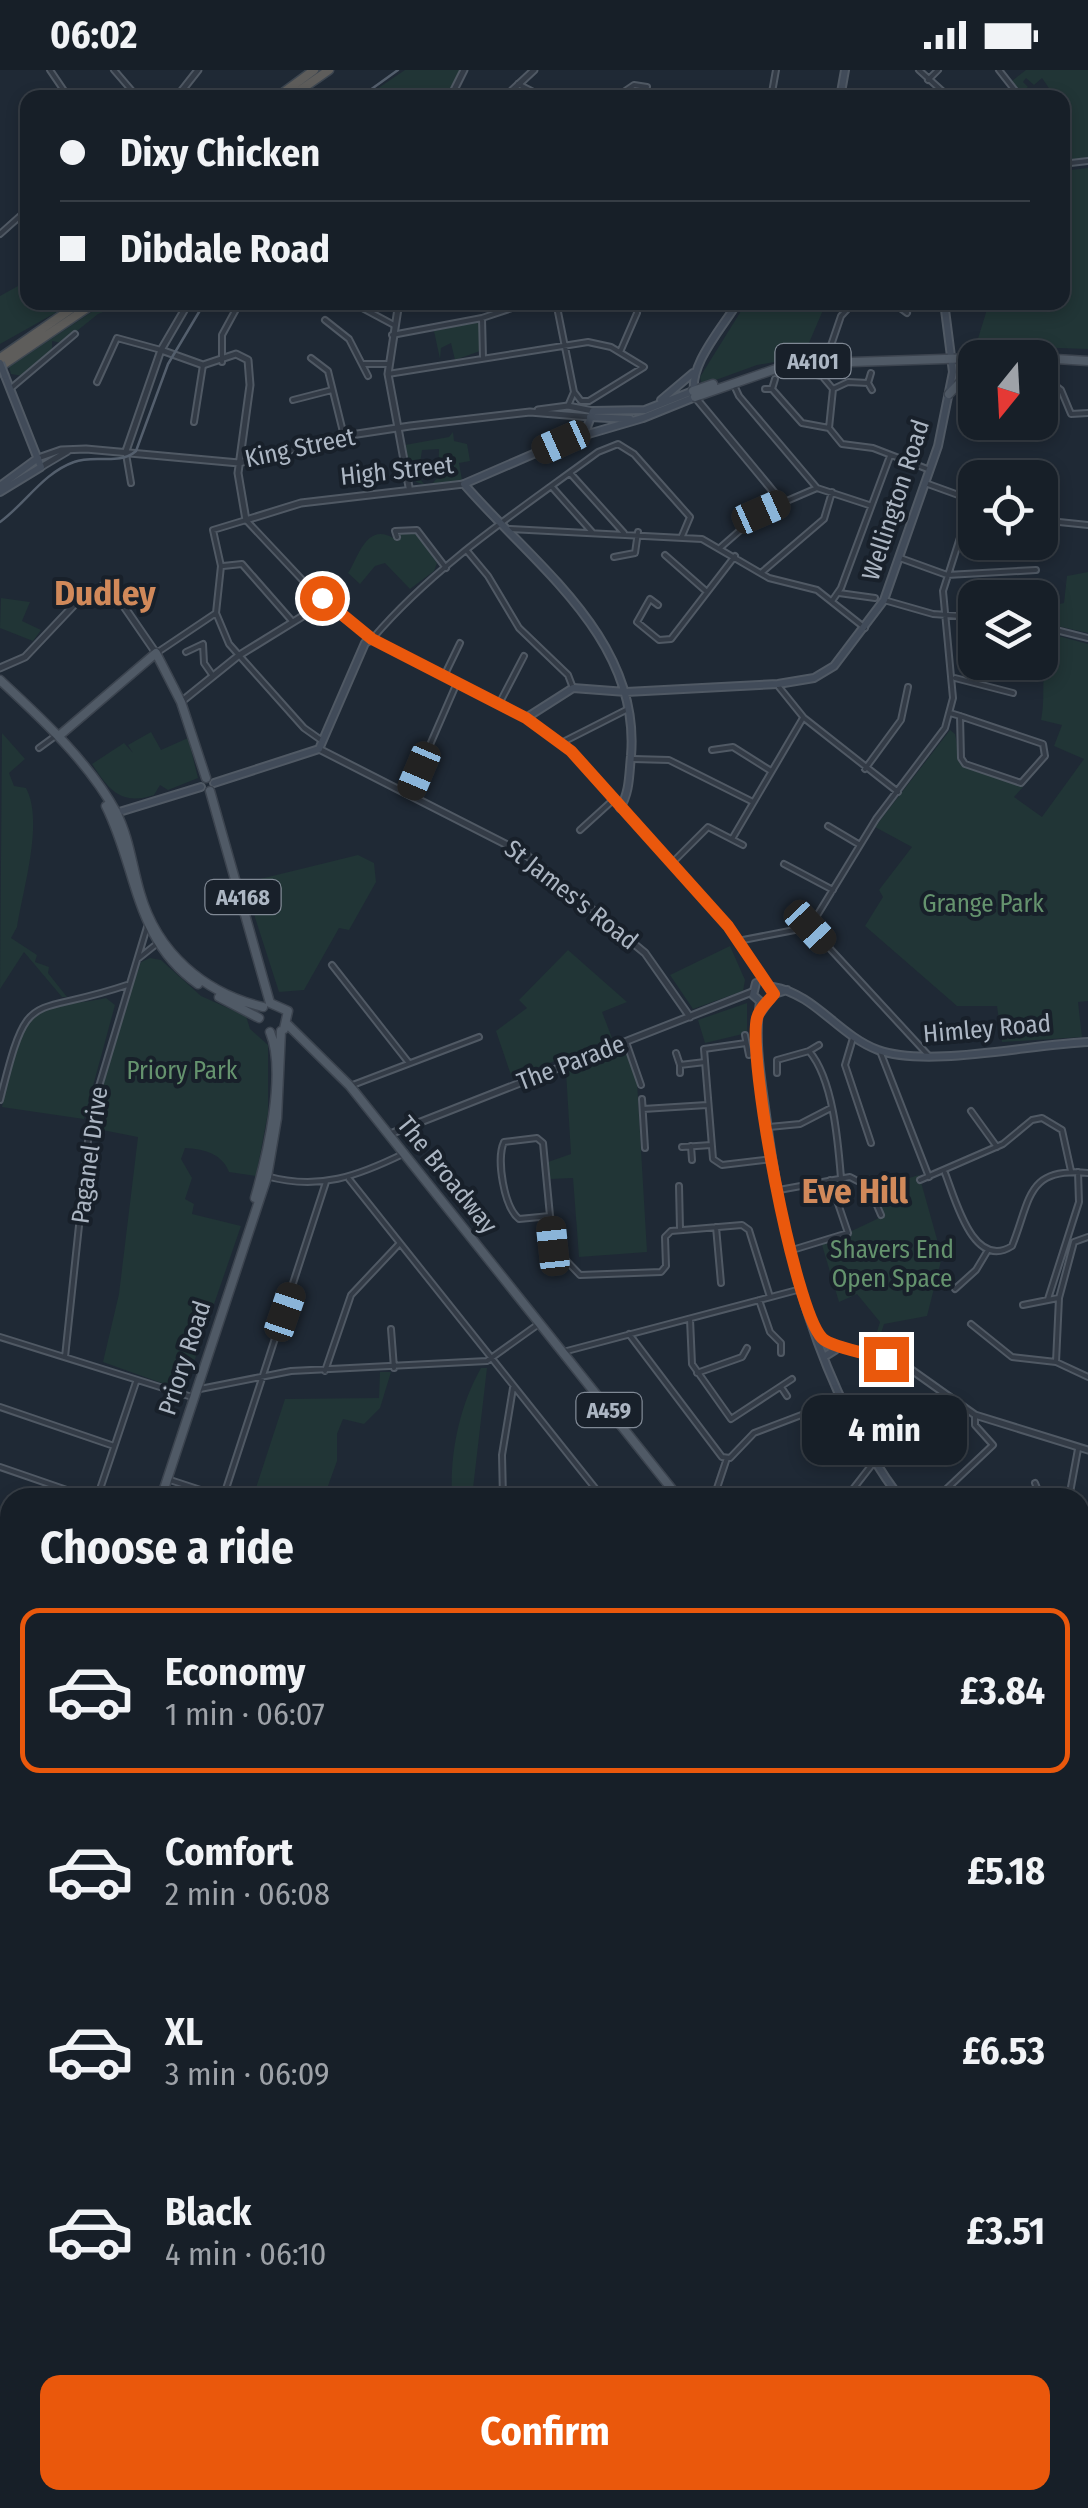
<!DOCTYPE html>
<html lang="en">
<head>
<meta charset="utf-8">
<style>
  :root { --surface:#171f28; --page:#242c34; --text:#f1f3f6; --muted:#9ea2a8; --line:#363d45; --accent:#ea580c }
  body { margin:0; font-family:"Fira Sans Condensed",sans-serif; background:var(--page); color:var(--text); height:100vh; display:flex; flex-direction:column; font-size:38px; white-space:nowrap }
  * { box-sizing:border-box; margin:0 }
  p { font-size:32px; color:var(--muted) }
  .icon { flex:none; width:55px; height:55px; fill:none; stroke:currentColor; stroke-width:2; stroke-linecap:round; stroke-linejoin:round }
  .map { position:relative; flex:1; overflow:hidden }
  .drawer { position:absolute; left:0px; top:1418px; width:1090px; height:1022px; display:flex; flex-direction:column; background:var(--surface); border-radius:30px 30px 0 0; box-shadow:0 5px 15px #0003,0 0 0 2px var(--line) }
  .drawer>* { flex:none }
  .banner { position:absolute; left:20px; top:20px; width:1050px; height:220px; border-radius:20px; box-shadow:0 5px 15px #0003,0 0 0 2px var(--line); display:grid; align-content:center; height:220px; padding:0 40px; background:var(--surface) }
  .needle { width:65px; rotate:198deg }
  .tools { position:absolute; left:958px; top:270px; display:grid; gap:20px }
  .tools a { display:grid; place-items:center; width:100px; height:100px; border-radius:20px; background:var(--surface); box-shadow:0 5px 15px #0003,0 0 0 2px var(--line); font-size:50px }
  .end { position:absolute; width:45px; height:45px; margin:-22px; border:12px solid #ea580c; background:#fff; box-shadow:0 0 0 5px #fff }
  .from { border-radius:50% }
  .bubble { position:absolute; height:70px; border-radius:20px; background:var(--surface); box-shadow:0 5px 15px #0003,0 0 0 2px var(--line); font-size:32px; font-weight:700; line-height:70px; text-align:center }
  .car { position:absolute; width:30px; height:60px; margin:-30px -15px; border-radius:12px; box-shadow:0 0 8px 2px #0007; background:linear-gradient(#222 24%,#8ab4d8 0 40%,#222 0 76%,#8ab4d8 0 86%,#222 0) }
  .banner b { display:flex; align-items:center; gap:35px; height:95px; font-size:38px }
  .banner b+b { border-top:2px solid var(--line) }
  .banner i { width:25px; height:25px; background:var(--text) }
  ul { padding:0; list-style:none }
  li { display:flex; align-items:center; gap:30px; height:165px; margin:0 20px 15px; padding:0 20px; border:5px solid transparent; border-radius:20px }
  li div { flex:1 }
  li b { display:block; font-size:38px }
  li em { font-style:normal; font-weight:700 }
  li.active { border-color:var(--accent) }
  li>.icon { width:90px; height:90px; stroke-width:1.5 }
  h2 { padding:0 40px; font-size:45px; line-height:120px }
  .cta { display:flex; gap:20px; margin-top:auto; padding:20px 40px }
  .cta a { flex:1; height:115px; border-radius:20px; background:var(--accent); color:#fff; font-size:40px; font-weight:700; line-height:115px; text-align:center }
  .status { display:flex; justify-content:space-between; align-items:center; height:70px; padding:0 50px; background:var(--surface); direction:ltr }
  .status svg { height:28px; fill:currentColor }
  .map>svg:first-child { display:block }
  .green { fill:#213536 }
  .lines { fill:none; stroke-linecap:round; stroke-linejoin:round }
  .minor-casing { stroke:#505964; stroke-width:8 }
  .tertiary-casing { stroke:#505964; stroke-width:9 }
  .secondary-casing { stroke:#505964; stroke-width:10 }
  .primary-casing { stroke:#3c444f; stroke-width:11 }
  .trunk-casing { stroke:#3d4650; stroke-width:11 }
  .minor { stroke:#333b46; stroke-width:4 }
  .tertiary { stroke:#333b46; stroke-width:5 }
  .secondary { stroke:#414b59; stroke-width:6 }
  .primary { stroke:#505a66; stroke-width:8 }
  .trunk { stroke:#5e5d5b; stroke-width:8 }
  .tram { stroke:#545f6d; stroke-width:2.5 }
  .secondary-bridge-casing { stroke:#505964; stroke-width:10; stroke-linecap:butt }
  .secondary-bridge { stroke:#414b59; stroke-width:6 }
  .route { stroke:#ea580c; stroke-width:12 }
  .labels { text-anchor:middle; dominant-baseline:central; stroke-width:8; stroke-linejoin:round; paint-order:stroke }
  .shield { fill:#18202a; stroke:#808995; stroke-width:2.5 }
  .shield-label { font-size:22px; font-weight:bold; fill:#acb6c3 }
  .street-label { font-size:25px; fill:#acb6c3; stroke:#18202a }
  .park-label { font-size:25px; fill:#65936e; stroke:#18202a }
  .district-label { font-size:35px; font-weight:bold; fill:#d1895a; stroke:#18202a }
</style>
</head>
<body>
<div class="status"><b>06:02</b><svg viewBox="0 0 49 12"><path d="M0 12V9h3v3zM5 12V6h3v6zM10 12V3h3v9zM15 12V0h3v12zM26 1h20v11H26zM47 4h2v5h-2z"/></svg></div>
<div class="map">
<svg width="1088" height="2438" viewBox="0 0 1088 2438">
  <rect width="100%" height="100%" fill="#1f2935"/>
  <!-- green -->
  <path class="green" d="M405,0H460L446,27H365Z
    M1026,0H1088V88L1063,90L1062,28L1055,27L1042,8L1034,15L1026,8L1023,12L1028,17L1021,23L1012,11Z
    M1088,98V279L976,275L989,233L1062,232L1063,101Z
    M27,211L28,232L73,233L0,274V226Z
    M105,233H125L98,244L62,273L52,271V281L23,306L11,304L9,297Z
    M746,233H826L803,287L757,295L702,315L700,307Z
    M480,251V281L455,290L451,273L441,278L440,289L434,261Z
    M453,362L454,371L467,374L470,391L459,393L462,410L432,414L438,407L439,379L422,380L418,407L424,414C406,413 408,390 405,375L449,367Z
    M414,461L437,493L434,501L410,519L385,493L375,496L360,514L348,503C358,489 366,450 395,469L402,462Z
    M1088,502V563L1040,552V538L1064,533L1067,506Z
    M1,528L30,532L22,551L41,560L33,571L0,558Z
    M1040,561L1088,574V931L1078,932L1082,967L1002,972L997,936H957L865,856L883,827L879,820L912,777L875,757L950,660L955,664L961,695L1023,717L1014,727L1042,747L1084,689L1054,676L1062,655L1041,650C1046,627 1040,608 1048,584L1040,581Z
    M151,662L161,680L188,668L198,708L168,720L160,715L154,725C121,736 109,720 92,694L124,673L133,683L128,675Z
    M2,663L25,689L9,703L14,716L26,718C44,751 23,819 17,857L11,868L37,885L35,892L49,897L48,903L67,927H62L24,882L0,919Z
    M358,785L374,793L376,812L349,860L339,858L304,920L279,922L244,813Z
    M730,876L745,910L743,921L693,939L670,905Z
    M568,880L627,932L602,942L612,968L512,1008L496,961L527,938L519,930Z
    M150,888L161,890L201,926L246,946L250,959L268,975V1043L256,1106L229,1102C222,1083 203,1079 185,1078L181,1089L192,1108L185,1129L194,1134L192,1144L241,1156L184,1321L103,1292L119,1224L138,1067L92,1058L113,969L141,892Z
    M106,928L115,935L84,1049L2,1037C10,1001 14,941 59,935C75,932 90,932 106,928Z
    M747,933V963L705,973L698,950Z
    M625,977L637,1012L647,1182L579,1187L573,1108L550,1109L548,1092L571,1084L566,1002Z
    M919,1105L942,1187L927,1246L884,1254L875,1282L871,1281L880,1252L857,1224L839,1232L822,1175L877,1149L883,1144L877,1132L898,1120L896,1112Z
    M481,1298H487L472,1427H452C450,1383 459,1337 481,1298Z
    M380,1302H391L380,1338L364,1354L343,1349L337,1364V1391L324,1427H253L285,1329L379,1328Z
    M1088,1671V1817L1080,1795V1672Z
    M10,2010V2218H0V2023Z
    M105,2430H412L407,2438H116Z"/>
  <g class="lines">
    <!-- minor casing -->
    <g class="minor-casing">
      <path id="minor" d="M50,0L69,28
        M114,0L133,22L129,28
        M919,0L950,28
        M999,0L1021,28
        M928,10L938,0
        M518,14L545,28
        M615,28L634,15L647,17
        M771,28L776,0
        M1062,94L1088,91
        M0,164L28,139
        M351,232L394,255
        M556,232L574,322L568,336
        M892,232L907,243
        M482,248L483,288
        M325,250L349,269L368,306
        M392,265L482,248L530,232
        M620,282L637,243
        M311,288L328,301L344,366
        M826,290L841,246L854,232
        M222,292V265L240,232
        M363,294H388
        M800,302L822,306L833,319
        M871,303L868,313L872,320
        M388,304L588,272L611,277L644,297L589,331H581L574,322
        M1040,304L1061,320L1071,344L1088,343
        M97,312L117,268L161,280
        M733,313L739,326L817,418
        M10,319L75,264
        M765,319H772L775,309
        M772,319L802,353L829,358
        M833,319L829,358L842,374L873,378L930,400
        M833,319L848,312L868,313
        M293,330L332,320
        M194,352L203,295
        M126,384L131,413
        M570,403L624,463
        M928,414L975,431
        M552,417L592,462
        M817,418L869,435
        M1040,450L1088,455
        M510,459L702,469L769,508L817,520L865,558
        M397,467L395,461L417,460L446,498
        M721,477L761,442L817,418
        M468,482L488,506L519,558L568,605L573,618
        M665,485L707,522
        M614,487L635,483L638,462
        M900,488L947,505L1036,500
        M223,496L242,494L292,551
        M761,503L824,449L832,422
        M839,523L875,528
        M884,530L933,544L975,547
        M832,531L841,518L890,386
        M658,535L650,529L637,552L659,570L671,569L735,486
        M1040,556L1088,568
        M373,568C435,495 521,439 598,382L618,374L634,384L690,447L682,466
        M158,582L216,543
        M186,582L203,574L204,593L213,606
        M445,604L460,573
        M955,608L1013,623
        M779,617L804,648L898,722
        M499,634L524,586
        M950,643L960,646L1043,674L1045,686L1021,713L965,694L961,688L960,646
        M321,670L304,658L229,574L216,543L221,496L213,460L246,450L324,533
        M561,673L628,639
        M39,678L54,667
        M712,680L733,677L771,701
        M633,689L669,690L753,732
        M865,699L901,650L908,617
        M409,723L456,615
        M828,756L860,775
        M580,760L613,730
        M732,769L803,648
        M673,792L708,757L743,775
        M784,794L833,820
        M810,857L929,986
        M738,871L810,857L876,749L945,658L953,628L943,521L972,430
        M139,888L159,872
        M332,895L409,993
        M745,965L749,985
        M853,968L845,995L871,1073
        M626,972L641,1015
        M746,973L704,979L713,1089L722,1095L772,1089
        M809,981L819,975
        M880,981L929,1107
        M676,983L680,995
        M680,1003V995L705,992
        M777,1003V990L809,981C833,1009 838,1071 841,1108
        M350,1016L479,967
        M642,1029L645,1078
        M0,1030C29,913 27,949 127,915
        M643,1039L707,1035
        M971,1041L997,1077
        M769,1057L800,1054L831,1038
        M691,1076L692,1090
        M682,1077L711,1075
        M945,1103C955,1128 973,1201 1012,1176C1031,1129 1026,1097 1088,1103
        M266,1106C319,1121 358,1106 405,1083
        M349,1109L603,1428
        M920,1110L1003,1074L1032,1050L1042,1048L1062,1060L1071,1101
        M679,1116L680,1159
        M779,1120L850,1107L869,1117L881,1145
        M550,1146L519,1149C504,1137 496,1089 504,1072L537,1068L543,1073L553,1177L580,1205L661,1202L666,1196L665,1167L671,1161L742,1155L749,1160L770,1227
        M716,1157L721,1213
        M789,1181L848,1163L830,1110
        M955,1219L976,1200L988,1180
        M1048,1229L1079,1132L1078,1102
        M759,1230L770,1262L781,1273V1283
        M1023,1235L1058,1228
        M690,1249L692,1294L731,1349L792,1309
        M971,1254L1012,1287L1056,1292
        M391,1259L394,1298
        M629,1264L722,1387L730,1388L754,1363L841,1330
        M0,1267L192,1327
        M563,1282L801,1219
        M65,1287L91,1043L147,857
        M1056,1292L1059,1228L1074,1172L1088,1167
        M1056,1292L1088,1307
        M325,1301L351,1225L399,1174
        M697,1303L742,1287L747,1278
        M781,1317L787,1326
        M200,1319L291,1301L487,1291L540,1253
        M0,1337L114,1376
        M0,1397L90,1428
        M167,1409L225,1428
        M1035,1413L1041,1428
        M97,1428L136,1312
        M223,1428L326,1112
        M503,1428L502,1385L513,1318
        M723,1428L717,1418L727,1388
        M846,1428L874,1392L949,1326
        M937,1428L993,1375L975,1355V1345
        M1069,1428L1078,1379
        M1080,1455L1088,1456
        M0,1456L10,1459
        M0,1516L10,1519
        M10,1521V1558
        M1080,1527L1088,1525
        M1081,1596L1088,1598
        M1080,1628L1088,1626
        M0,1663L10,1666
        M0,1685L10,1684
        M0,1738L10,1742
        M0,1793L10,1796
        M1080,2061L1088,2059
        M1080,2120L1088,2151
        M1080,2195L1086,2176
        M0,2231H10
        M1080,2241L1088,2249
        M1080,2301L1088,2284
        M0,2312L10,2300
        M0,2320L10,2327
        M1080,2377L1088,2364
        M0,2407L10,2393
        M611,2430L615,2438
        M423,2431L432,2438
        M505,2438L510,2430
        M540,2438L545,2430
        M639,2438L644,2430
        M699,2438L704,2430
        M722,2438L727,2430"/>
    </g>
    <!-- tertiary casing -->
    <g class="tertiary-casing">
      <path id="tertiary" d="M176,28L198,0
        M450,28L464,0
        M504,28L534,0
        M399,232L388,304L409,417
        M161,280L203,295L236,284L248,290L250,315L238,403L246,450L301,433L464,414
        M695,327L782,432
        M538,340L568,336L593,341
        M126,381L161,280L189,232
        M38,388L61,380L86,379L239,393L344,366L410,356L530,342L590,347
        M41,397L68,381
        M0,598L25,587L76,533L104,515L112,519L156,583
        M181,632L238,586L324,533L372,569
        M319,679L525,784L645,883L690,947
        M390,1064L752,922
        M833,1274L906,1296L975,1345L1088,1380
        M1086,2438L1088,2436"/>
    </g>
    <!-- secondary casing -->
    <g class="secondary-casing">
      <path id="secondary" d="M840,28L845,0
        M661,330L693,303
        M590,347L630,349
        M643,348L695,327C686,297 723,257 738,232
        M576,365L586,360L593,341L645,340L693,321
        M0,416L38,388
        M0,422L41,397L5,306
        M526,648L573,618L626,622L778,614L814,608L834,596L884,530L938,376L953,302L944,232
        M214,713L319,679L365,573L372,569L526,648L571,681L728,856L774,924
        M620,738C630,722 629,704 631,686C641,568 533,494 464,414L561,372L643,348
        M116,743L201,717
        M756,913L753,925L761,932
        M773,917C815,924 838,965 878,980C928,998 1032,974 1088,972
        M760,932C754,969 761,1008 766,1045C783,1180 818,1318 900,1428
        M761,942L774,924L787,920
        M826,1273L835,1280L827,1285"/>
    </g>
    <!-- primary casing -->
    <g class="primary-casing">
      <path id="primary" d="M1025,288H1030
        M1040,288L1088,291
        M693,321L713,314
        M949,324L975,297
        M695,327L790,294L975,288
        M0,610C42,649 88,691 116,742C129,767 132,796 140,823C157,883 204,923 263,937
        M60,665L156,583L181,632L206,708
        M210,721L270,933
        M106,736C138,800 134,869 198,914
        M219,927L259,948
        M270,933L288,941L284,959
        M288,955L350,1016L679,1428
        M255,1128C267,1086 287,1003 270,962
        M161,1428L267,1107L277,1048L281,961
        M0,1851L10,1839
        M1080,1943L1088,1953"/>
    </g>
    <!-- trunk casing -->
    <g class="trunk-casing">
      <path id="trunk" d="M276,28L314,0
        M289,28L329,0
        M0,288L81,232
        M0,297L96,232"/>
    </g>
    <!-- minor -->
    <use href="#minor" class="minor"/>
    <!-- tertiary -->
    <use href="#tertiary" class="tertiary"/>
    <!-- secondary -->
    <use href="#secondary" class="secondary"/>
    <!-- primary -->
    <use href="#primary" class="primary"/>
    <!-- trunk -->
    <use href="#trunk" class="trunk"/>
    <!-- tram -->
    <path class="tram" d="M359,28L398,0
      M0,452C26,433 43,403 74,392C95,384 119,396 136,381L168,294L205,232"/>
    <!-- secondary-bridge casing -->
    <g class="secondary-bridge-casing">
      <path id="secondary-bridge" d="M0,293L5,306"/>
    </g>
    <!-- secondary-bridge -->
    <use href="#secondary-bridge" class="secondary-bridge"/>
  </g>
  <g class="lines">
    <!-- route -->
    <path class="route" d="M322,528L372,569L526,648L571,681L728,856L774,924C768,932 760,937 757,948C747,987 794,1239 822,1268C830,1277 871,1284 886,1289"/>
  </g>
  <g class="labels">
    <!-- shield labels -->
    <g class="shield">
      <rect x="775.5" y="274" width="75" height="34" rx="8"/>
      <rect x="205.5" y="810" width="75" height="34" rx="8"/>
      <rect x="576.5" y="1323" width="65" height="34" rx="8"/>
    </g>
    <g class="shield-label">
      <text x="813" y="291">A4101</text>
      <text x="243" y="827">A4168</text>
      <text x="609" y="1340">A459</text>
    </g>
    <!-- street labels -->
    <g class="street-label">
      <text transform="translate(300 378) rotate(-12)">King Street</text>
      <text transform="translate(397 401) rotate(-6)">High Street</text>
      <text transform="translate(896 430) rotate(-72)">Wellington Road</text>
      <text transform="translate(571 825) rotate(38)">St James's Road</text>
      <text transform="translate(987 959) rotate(-5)">Himley Road</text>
      <text transform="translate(571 993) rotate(-21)">The Parade</text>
      <text transform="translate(90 1085) rotate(-82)">Paganel Drive</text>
      <text transform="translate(447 1105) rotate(51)">The Broadway</text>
      <text transform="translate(185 1288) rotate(-72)">Priory Road</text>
    </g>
    <!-- park labels -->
    <g class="park-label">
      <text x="983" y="834">Grange Park</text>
      <text x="182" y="1001">Priory Park</text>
      <text x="892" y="1180">Shavers End<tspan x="892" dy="29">Open Space</tspan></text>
    </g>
    <!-- district labels -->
    <g class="district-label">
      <text x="105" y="523">Dudley</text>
      <text x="855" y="1121">Eve Hill</text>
    </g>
  </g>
</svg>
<div class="tools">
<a><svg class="needle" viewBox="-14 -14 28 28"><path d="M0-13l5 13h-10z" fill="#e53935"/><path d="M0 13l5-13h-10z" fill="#9ea2a8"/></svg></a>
<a><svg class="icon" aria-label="locate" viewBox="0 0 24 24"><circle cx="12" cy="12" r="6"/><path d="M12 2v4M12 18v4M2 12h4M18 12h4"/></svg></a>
<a><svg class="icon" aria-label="layers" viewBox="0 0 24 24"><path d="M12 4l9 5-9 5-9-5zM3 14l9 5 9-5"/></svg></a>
</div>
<i class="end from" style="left:322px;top:528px"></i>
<i class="end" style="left:886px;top:1289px"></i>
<div class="bubble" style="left:802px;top:1325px;width:165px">4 min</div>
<i class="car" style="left:561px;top:372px;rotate:246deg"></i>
<i class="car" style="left:761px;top:442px;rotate:66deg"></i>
<i class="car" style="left:419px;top:701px;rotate:203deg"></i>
<i class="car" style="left:810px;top:857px;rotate:137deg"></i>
<i class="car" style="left:553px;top:1176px;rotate:354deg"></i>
<i class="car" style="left:285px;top:1242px;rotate:19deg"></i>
<div class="banner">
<b><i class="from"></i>Dixy Chicken</b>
<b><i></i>Dibdale Road</b>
</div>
<section class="drawer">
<h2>Choose a ride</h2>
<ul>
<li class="active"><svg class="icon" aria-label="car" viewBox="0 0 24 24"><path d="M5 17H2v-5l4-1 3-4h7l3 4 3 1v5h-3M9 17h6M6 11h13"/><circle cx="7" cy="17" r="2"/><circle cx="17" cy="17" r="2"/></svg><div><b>Economy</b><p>1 min · 06:07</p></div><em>£3.84</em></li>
<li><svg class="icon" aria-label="car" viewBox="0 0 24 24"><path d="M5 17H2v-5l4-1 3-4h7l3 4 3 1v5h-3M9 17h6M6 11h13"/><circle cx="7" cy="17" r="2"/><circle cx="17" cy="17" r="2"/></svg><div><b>Comfort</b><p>2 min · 06:08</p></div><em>£5.18</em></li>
<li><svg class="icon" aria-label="car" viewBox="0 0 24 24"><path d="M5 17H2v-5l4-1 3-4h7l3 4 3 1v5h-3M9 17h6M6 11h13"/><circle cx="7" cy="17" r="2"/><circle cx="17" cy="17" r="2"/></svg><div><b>XL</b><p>3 min · 06:09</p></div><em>£6.53</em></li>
<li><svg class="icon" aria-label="car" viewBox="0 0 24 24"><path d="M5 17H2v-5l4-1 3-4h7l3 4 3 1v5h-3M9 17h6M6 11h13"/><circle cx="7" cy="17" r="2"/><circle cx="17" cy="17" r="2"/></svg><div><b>Black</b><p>4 min · 06:10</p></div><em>£3.51</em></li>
</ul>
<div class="cta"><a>Confirm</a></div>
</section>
</div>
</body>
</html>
